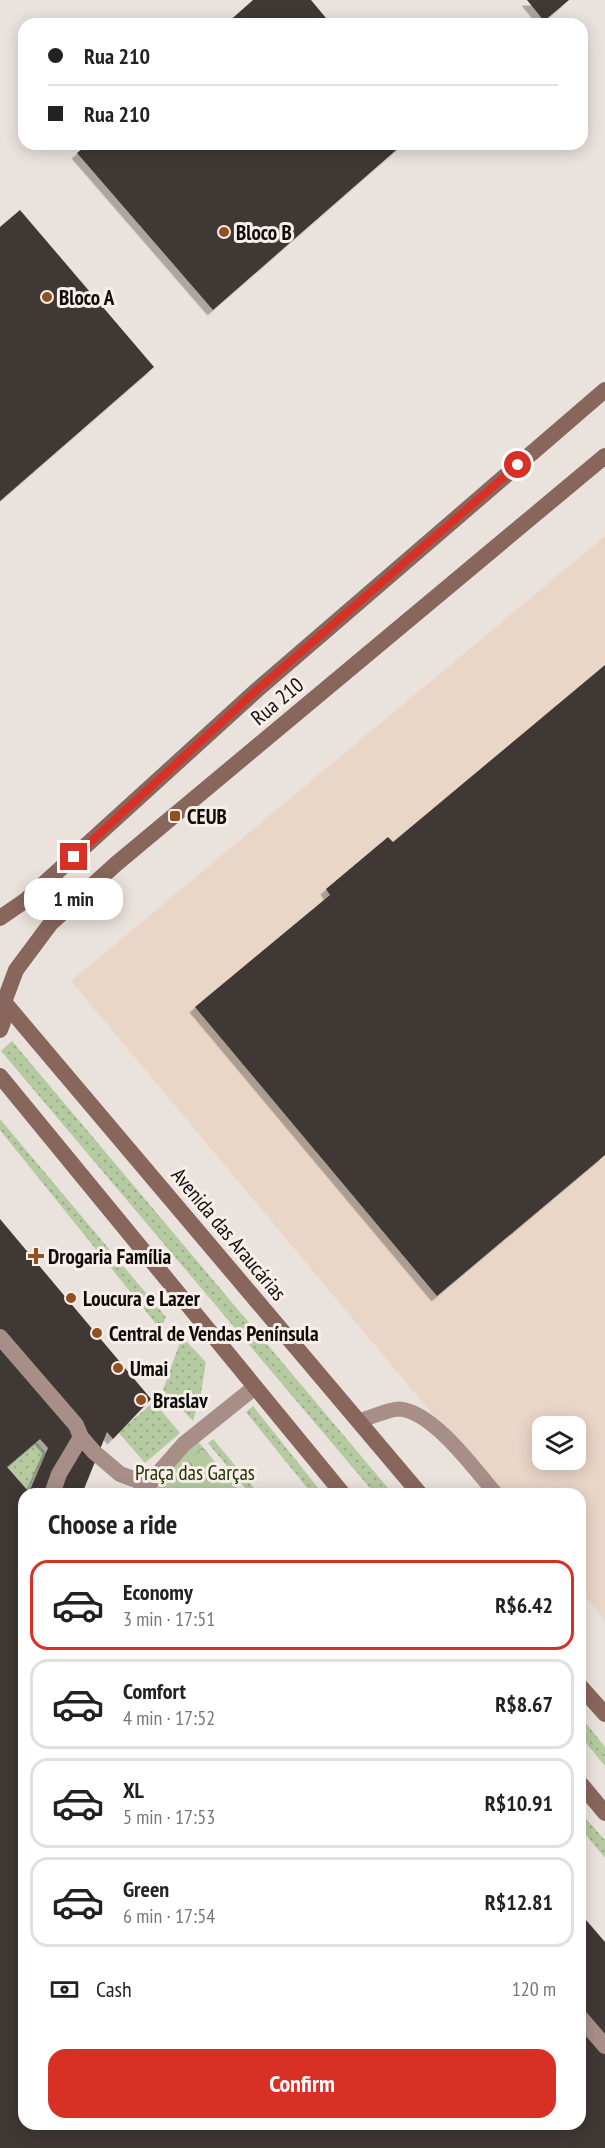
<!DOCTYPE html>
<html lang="en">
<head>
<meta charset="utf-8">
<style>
  :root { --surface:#fff; --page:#f6f6f6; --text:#222; --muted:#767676; --line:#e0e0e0; --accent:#d93025 }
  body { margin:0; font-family:"PT Sans Narrow",sans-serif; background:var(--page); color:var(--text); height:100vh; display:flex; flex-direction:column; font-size:22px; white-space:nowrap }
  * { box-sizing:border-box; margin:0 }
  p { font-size:20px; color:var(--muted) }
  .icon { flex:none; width:33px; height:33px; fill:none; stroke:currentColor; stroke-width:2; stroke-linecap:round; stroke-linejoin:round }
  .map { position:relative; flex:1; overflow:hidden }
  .drawer { position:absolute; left:18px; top:1488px; width:568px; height:642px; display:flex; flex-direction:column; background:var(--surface); border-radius:18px; box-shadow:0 3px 15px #0003 }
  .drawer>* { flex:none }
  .banner { position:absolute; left:18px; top:18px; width:570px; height:132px; border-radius:18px; box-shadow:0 3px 15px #0003; display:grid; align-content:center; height:132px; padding:0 30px; background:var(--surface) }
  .fabs { position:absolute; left:532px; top:1416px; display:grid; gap:12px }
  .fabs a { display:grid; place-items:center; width:54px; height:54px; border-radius:12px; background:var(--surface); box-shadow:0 3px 15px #0003; font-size:30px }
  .end { position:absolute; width:27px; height:27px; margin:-14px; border:8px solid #d93025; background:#fff; box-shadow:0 0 0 3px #fff }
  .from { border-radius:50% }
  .bubble { position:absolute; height:42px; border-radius:18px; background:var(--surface); box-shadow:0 3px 15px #0003; font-size:20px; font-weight:700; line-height:42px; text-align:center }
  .banner b { display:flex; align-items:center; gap:21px; height:57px; font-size:22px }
  .banner b+b { border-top:2px solid var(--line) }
  .banner i { width:15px; height:15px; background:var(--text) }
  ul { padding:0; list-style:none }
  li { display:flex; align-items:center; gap:18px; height:90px; margin:0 12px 9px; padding:0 18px; border:3px solid var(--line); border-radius:18px }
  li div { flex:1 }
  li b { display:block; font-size:22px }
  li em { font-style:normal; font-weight:700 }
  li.selected { border-color:var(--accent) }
  li>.icon { width:54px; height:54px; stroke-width:1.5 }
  h2 { padding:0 30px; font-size:27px; line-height:72px }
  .pay { display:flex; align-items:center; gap:15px; height:66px; padding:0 30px; font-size:22px }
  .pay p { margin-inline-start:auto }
  .cta { display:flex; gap:12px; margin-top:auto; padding:12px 30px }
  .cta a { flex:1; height:69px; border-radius:18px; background:var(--accent); color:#fff; font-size:24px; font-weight:700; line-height:69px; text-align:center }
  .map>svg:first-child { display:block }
  .education { fill:#ead6c7; fill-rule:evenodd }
  .grass { fill:url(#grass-dots) }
  .park { fill:url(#park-crowns) }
  .building { fill:#403935; fill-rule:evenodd; filter:url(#shadow) }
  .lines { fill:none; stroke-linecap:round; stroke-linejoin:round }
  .service { stroke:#a78f88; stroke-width:15 }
  .minor { stroke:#a78f88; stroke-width:16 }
  .secondary { stroke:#89665c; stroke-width:16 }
  .route { stroke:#d93025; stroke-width:8 }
  .poi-dot { fill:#934f22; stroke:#f8efea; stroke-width:2 }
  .labels { text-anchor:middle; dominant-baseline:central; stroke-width:6; stroke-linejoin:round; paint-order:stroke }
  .poi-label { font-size:21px; font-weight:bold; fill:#0f0d0b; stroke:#f8efea; text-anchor:start }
  .street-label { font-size:21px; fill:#0f0d0b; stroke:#f8efea }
  .park-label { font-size:21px; fill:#213500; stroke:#f8efea }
</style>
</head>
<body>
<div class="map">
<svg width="605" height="2148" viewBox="0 0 605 2148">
  <defs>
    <pattern id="grass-dots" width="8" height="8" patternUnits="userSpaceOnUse" patternTransform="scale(1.5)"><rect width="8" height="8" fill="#b5caa0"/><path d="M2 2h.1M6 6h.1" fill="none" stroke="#9aac88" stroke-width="1.8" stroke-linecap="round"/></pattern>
    <pattern id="park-crowns" width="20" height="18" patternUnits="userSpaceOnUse" patternTransform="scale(1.5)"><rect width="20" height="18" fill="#b5caa0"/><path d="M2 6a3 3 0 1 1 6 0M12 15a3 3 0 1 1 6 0" fill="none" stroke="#9aac88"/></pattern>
    <filter id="shadow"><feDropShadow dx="-5.5" dy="5.5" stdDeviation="0" flood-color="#0004"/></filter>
  </defs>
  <rect width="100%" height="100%" fill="#eae2dd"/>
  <!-- education -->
  <path class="education" d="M605,536V1621L581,1591L580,1494H499L71,981ZM543,1426H576V1460H543Z"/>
  <!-- grass -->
  <path class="grass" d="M12,1041L393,1494H375L1,1051Z
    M0,1119L166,1317L160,1329L0,1130Z
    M182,1337L206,1362L201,1393L193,1421L163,1390Z
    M154,1402L180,1433L145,1463L118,1432Z
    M253,1406L323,1494H312L246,1412Z
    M26,1430L46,1453L26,1494H24L0,1558V1452Z
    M213,1439L259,1494H250L208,1443Z
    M581,1717L605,1747V1766L581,1737Z
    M580,1812L605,1840V1858L581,1829Z"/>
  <!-- park -->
  <path class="park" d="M196,1439L242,1494H150Z"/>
  <!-- building -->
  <path class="building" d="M253,0H311L331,24H226Z
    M527,0H569L544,21Z
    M88,144H403L213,310L77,153Z
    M20,210L154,367L0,501V227Z
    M605,665V1155L437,1296L195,1007L330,895L326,889L388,837L393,842Z
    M0,1219L151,1399L113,1439L107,1432L82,1494H24V2124H580V1913L605,1942V2148H0ZM40,1439L48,1448L29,1492L7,1467Z"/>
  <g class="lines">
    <!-- service -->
    <path class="service" d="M359,1421C369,1418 390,1409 399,1409C433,1411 475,1470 496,1494"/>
    <!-- minor -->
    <path class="minor" d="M0,1337L76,1425L81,1437L59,1474L52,1494
      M81,1437L94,1452L120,1474L147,1484
      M140,1494L184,1444L255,1387
      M580,2017L605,2046"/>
    <!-- secondary -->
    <path class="secondary" d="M0,918L26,900L257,690L605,390
      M0,1030L3,1022V998
      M0,1076L343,1494
      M420,1494L4,1002L16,970L51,923L116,864L605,456
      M580,1686L605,1714
      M580,1783L605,1813"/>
  </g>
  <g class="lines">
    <!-- route -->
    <path class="route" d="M74,857L257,690L518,465"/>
  </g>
  <!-- markers -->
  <g class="poi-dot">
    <circle cx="224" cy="232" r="6"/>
    <circle cx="47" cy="297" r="6"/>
    <rect x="169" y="810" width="12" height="12" rx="3"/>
    <path d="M33 1247h6v6h6v6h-6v6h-6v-6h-6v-6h6z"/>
    <circle cx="71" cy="1298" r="6"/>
    <circle cx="97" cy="1333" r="6"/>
    <circle cx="118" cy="1368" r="6"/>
    <circle cx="141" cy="1400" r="6"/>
  </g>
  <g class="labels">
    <!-- poi labels -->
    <g class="poi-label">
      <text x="236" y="232">Bloco B</text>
      <text x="59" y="297">Bloco A</text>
      <text x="187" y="816">CEUB</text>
      <text x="48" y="1256">Drogaria Família</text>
      <text x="83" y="1298">Loucura e Lazer</text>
      <text x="109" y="1333">Central de Vendas Península</text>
      <text x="130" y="1368">Umai</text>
      <text x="153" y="1400">Braslav</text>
    </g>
    <!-- street labels -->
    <g class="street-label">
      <text transform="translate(277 701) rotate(-40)">Rua 210</text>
      <text transform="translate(229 1234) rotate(50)">Avenida das Araucárias</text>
    </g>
    <!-- park labels -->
    <g class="park-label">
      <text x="195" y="1472">Praça das Garças</text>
    </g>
  </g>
</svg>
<div class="fabs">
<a><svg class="icon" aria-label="layers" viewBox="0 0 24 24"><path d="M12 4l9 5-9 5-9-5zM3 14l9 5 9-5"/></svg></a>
</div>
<i class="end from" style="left:518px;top:465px"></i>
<i class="end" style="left:74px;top:857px"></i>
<div class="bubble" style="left:24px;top:878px;width:99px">1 min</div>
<div class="banner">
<b><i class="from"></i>Rua 210</b>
<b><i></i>Rua 210</b>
</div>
<section class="drawer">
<h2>Choose a ride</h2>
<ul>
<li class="selected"><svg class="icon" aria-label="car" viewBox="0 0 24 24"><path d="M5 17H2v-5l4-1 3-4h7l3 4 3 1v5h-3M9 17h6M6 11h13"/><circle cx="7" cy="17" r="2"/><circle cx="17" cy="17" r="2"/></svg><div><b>Economy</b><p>3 min · 17:51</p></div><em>R$6.42</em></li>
<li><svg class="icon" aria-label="car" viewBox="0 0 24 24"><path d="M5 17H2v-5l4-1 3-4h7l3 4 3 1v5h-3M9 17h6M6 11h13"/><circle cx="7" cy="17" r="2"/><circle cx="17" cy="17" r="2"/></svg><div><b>Comfort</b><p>4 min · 17:52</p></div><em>R$8.67</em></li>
<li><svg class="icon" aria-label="car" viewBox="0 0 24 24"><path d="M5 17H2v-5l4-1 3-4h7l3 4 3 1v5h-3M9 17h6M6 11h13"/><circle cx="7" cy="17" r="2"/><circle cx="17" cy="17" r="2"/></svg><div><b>XL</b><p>5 min · 17:53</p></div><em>R$10.91</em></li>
<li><svg class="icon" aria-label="car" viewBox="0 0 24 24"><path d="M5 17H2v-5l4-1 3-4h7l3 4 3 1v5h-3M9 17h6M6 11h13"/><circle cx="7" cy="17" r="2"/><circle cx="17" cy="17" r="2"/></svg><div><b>Green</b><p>6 min · 17:54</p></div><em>R$12.81</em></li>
</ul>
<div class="pay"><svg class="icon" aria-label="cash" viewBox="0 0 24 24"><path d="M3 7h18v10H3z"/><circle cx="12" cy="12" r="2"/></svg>Cash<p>120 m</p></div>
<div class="cta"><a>Confirm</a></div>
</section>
</div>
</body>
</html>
